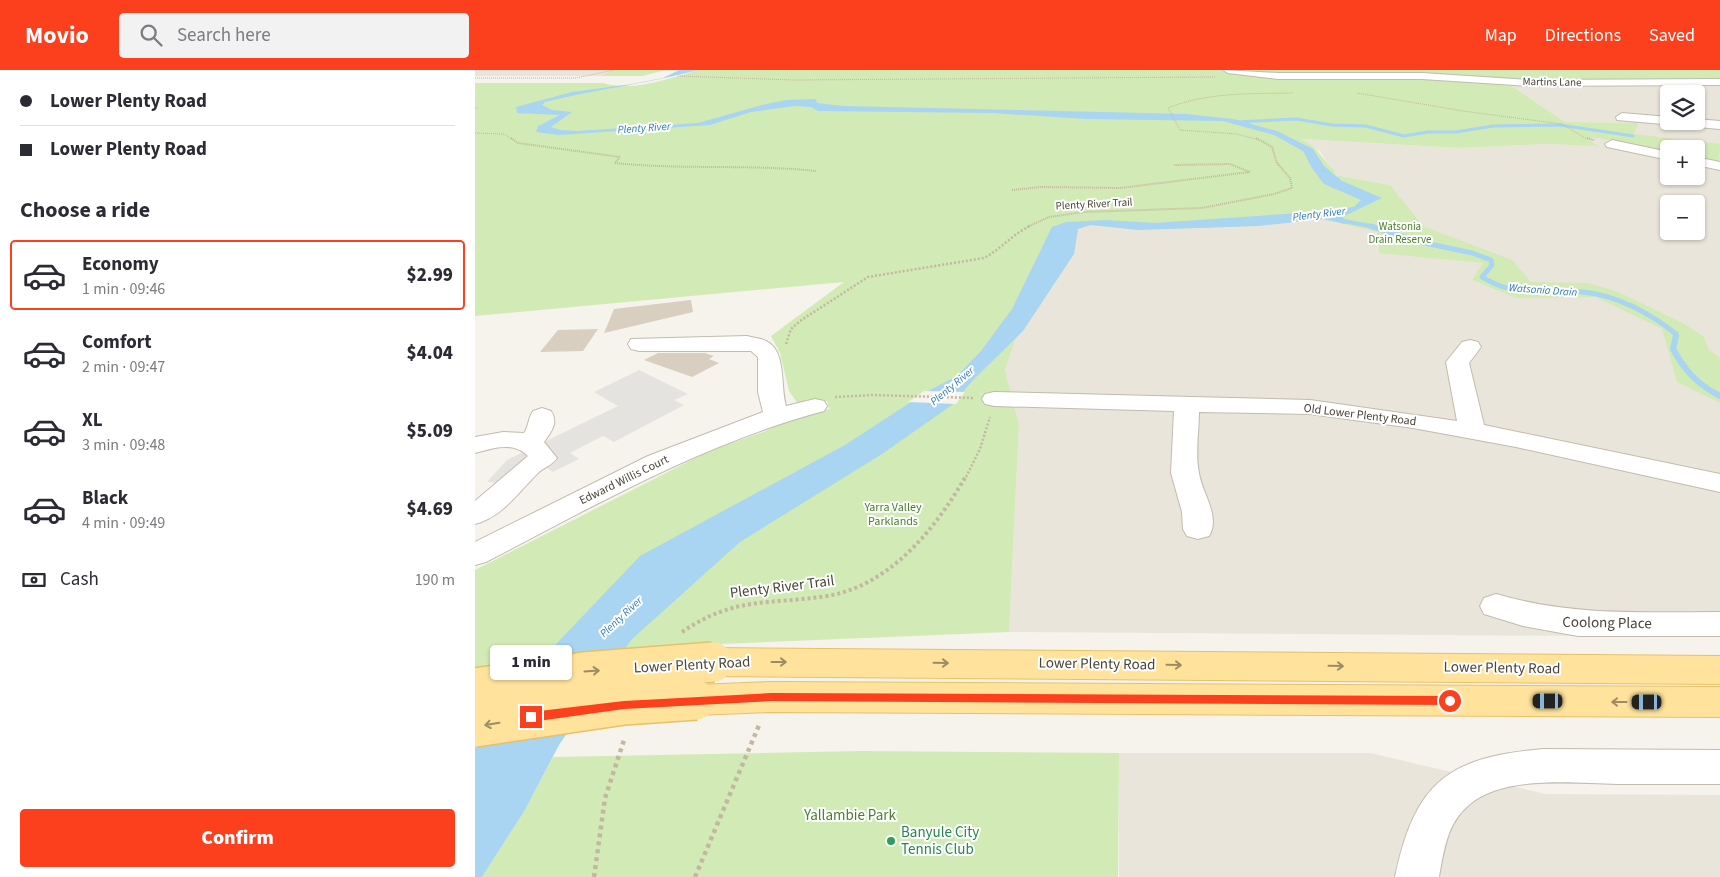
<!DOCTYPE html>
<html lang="en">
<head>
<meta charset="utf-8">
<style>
  :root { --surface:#fff; --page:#f2f2f3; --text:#2b2b33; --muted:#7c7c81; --line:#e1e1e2; --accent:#fc3f1d }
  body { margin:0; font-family:"Source Sans 3",sans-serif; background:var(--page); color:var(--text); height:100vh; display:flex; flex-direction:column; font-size:19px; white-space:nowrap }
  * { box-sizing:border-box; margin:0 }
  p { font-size:16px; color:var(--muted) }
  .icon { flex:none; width:28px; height:28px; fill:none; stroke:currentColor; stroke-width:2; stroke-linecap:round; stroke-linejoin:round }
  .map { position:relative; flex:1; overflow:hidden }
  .sheet { display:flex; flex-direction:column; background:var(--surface); width:475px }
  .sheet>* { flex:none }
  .top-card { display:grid; align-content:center; height:110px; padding:0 20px; background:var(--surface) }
  .buttons { position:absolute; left:1185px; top:15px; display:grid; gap:10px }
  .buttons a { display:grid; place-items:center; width:45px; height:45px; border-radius:5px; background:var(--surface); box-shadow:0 1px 4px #0004; font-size:25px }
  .end { position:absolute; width:22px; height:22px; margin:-11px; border:6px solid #fc3f1d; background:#fff; box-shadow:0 0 0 2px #fff }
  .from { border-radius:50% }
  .bubble { position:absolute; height:35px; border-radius:5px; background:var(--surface); box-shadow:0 1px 4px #0004; font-size:16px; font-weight:800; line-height:35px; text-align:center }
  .car { position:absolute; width:15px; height:30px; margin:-15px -8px; border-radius:6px; box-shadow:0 0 4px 1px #0007; background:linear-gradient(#222 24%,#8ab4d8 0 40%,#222 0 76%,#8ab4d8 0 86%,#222 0) }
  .top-card b { display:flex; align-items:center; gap:18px; height:48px; font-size:19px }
  .top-card b+b { border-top:1px solid var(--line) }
  .top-card i { width:12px; height:12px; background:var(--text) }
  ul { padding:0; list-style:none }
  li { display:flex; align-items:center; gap:15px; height:70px; margin:0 10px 8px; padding:0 10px; border:2px solid transparent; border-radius:5px }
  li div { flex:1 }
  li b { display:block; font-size:19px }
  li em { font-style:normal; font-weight:800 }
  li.active { border-color:var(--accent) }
  li>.icon { width:45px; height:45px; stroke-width:1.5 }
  h2 { padding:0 20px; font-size:22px; line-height:60px }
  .pay { display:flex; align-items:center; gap:12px; height:55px; padding:0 20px; font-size:19px }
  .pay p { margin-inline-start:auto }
  .primary-button { display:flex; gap:10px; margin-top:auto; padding:10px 20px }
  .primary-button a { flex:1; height:58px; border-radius:5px; background:var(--accent); color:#fff; font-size:20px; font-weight:800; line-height:58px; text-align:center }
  header { display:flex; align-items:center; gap:30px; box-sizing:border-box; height:70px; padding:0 25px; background:var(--accent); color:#fff }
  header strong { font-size:24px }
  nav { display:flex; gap:28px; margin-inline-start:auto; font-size:18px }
  .search { width:350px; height:45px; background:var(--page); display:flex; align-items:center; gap:12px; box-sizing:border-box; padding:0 18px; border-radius:5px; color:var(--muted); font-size:19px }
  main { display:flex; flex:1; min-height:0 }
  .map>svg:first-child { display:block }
  .residential { fill:#eae5da; fill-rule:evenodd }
  .green { fill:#d2eab5 }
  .parking { fill:#e5e3e0 }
  .water { fill:#a9d4f2 }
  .pier { fill:#f6f3ec }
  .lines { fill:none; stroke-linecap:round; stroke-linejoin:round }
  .stream-far3 { stroke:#a9d4f2; stroke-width:3 }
  .stream-far2 { stroke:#a9d4f2; stroke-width:4 }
  .stream-far1 { stroke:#a9d4f2; stroke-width:5 }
  .stream { stroke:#a9d4f2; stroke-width:6 }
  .building { fill:#d8cfc1 }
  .minor-casing { stroke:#c2bbae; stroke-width:2 }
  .major-casing { stroke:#e6c16a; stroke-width:2 }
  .path-far4 { stroke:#c4b79f; stroke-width:1; stroke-dasharray:1 1; stroke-linecap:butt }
  .path-far3 { stroke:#c4b79f; stroke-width:2; stroke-dasharray:1 1; stroke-linecap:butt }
  .path-far2 { stroke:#c4b79f; stroke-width:2.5; stroke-dasharray:2 2; stroke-linecap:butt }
  .path-far1 { stroke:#c4b79f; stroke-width:4; stroke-dasharray:3 3; stroke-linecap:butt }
  .path { stroke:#c4b79f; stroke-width:4.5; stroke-dasharray:4 4; stroke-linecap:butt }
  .minor { fill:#fff; fill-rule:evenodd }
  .major { fill:#ffe39c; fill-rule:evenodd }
  .major-bridge-casing { stroke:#e6c16a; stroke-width:42; stroke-linecap:butt }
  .major-bridge { stroke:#ffe39c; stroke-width:39 }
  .oneway { stroke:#9c8c66 }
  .route { fill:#fc3f1d }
  .leisure-dot { fill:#2e9e5b; stroke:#fff; stroke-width:2 }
  .labels { text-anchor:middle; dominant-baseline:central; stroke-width:4; stroke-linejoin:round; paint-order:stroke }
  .far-street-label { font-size:11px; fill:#4b4439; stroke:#fff }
  .far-water-label { font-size:11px; font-style:italic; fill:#2e7ab2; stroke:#fff }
  .far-park-label { font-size:11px; fill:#4a7f2a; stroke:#fff }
  .street-label { font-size:12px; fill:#4b4439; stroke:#fff }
  .park-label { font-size:12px; fill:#4a7f2a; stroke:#fff }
  .near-street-label { font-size:15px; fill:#4b4439; stroke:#fff }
  .near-park-label { font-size:15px; fill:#4a7f2a; stroke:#fff }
  .near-leisure-label { font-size:15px; fill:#27864d; stroke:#fff; text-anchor:start }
</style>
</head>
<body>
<header>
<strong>Movio</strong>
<div class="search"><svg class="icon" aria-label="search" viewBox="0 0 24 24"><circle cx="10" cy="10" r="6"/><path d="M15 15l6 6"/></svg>Search here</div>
<nav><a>Map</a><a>Directions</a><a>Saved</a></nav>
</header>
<main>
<section class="sheet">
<div class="top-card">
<b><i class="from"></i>Lower Plenty Road</b>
<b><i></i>Lower Plenty Road</b>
</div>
<h2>Choose a ride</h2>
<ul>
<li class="active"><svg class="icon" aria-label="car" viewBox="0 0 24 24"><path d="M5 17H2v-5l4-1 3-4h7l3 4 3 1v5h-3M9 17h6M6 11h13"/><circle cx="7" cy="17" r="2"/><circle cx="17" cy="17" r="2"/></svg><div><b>Economy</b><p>1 min · 09:46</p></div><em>$2.99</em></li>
<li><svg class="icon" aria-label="car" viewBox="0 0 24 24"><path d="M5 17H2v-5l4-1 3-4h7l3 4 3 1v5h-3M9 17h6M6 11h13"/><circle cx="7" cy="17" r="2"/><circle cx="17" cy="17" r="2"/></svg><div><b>Comfort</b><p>2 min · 09:47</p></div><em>$4.04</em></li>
<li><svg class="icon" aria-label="car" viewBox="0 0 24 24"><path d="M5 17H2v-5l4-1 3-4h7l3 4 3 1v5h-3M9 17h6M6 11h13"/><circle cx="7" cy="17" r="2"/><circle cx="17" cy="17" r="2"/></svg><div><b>XL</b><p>3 min · 09:48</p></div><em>$5.09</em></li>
<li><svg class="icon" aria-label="car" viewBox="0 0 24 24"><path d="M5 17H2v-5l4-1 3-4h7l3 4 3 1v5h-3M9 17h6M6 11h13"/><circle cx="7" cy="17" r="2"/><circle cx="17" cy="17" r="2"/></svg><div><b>Black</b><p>4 min · 09:49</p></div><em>$4.69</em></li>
</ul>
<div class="pay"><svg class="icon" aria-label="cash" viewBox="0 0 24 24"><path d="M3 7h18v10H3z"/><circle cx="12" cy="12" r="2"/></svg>Cash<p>190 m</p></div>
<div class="primary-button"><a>Confirm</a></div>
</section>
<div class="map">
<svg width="1245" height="807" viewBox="0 0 1245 807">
  <rect width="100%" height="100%" fill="#f6f3ec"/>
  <!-- residential -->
  <path class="residential" d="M0,0H137L126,6H0Z
    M1025,8L1050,11L1245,10V567L534,562L544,354L530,300L541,268L548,261L599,184L603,159L616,155L663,160L783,156L845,149L872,155L915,115L860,105L858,103L860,100L853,94L845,81L824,69L984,78L1073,74L1123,75L1111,67L1156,53L1090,52ZM1194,24H1221V51H1194ZM1194,79H1221V106H1194ZM1194,134H1221V161H1194Z
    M644,683H895L1071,724L1245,725V807H644Z"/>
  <!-- green -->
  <path class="green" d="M137,0H191L167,6H126Z
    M223,0H1245V10L1050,11L1025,8L1090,52L1163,53L1159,64L1245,74L1244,92L1221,88V79H1194V82L1124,68H1112L1124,76L1073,74L984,78L826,69C847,79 844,88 860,100V105L915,115L948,156L1037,190L1056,212L1113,213L1141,221L1210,254L1229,267L1234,280L1245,288V333L1202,312L1187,259L1121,227L1042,228L997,210L1008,193L904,183L903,162L845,149L783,156L663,160L616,155L603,159L599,184L548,261L541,268L530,300L544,354L534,562L245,574L174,579L0,601V500L236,380L291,361L323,345L354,339L352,331L323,334L314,321L305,283L296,266L369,212L0,246V13H128C159,22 193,9 223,0Z
    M385,681L644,683L643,807H7L50,740L78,687Z"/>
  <!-- parking -->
  <path class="parking" d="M164,300L213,324L199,330L209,335L139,372L128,366L95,383L104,389L78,402L69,396L30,413L12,412L32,390L143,336L119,322Z"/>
  <!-- water -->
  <path class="water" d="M204,0H223C173,14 121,19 70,32L67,35L77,40L97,42L76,57L85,60L102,61L223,53L287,35L311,30L341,29L342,33L368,36L711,44L758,49L802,61L838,79L849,96L867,111L907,128L867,147L873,151L870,154L849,149L783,156L663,160L616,155L603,159L599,184L548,261L498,310L477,335L407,384L265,472L156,570L84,675L50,740L7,807H0V659L165,486L370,375L453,321L482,306L506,281L537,239L577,157L591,152L630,150L679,153L841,142L879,137L886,130L849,114L837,98L828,81L799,65L748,51L612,49L516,43L343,41L336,37L319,36L276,42L235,55L84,65L61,62L63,56L85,45L42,43L41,37L97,22L157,14L188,8Z"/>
  <!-- pier -->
  <path class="pier" d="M449,321L490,322L481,334L433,332Z"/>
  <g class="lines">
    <!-- stream-far3 -->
    <path class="stream-far3" d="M761,52L821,49L857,55L891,56L929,66L953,62H981L1018,56L1085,55L1158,66"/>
    <!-- stream-far2 -->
    <path class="stream-far2" d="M863,150L901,157"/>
    <!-- stream-far1 -->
    <path class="stream-far1" d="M895,156L945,172L997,183L1016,190L1017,195L1007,207C1042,229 1070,218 1108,222C1141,225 1175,243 1201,264L1200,268"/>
    <!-- stream -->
    <path class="stream" d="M1201,266L1198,279C1210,301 1222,314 1245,326"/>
  </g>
  <!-- building -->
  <path class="building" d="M216,230L218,242L129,263L139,239Z
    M123,259L108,281L65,282L83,260Z
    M183,283H230L239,286L234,289L244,293L217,307L169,290Z"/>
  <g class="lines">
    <!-- minor casing -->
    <g class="minor-casing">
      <path id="minor" d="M748,0L803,3H947L1056,10L1245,9V15L1056,16L947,9H803L753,3Z
        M1147,43L1194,47V51H1221V49L1245,51V59L1142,50L1141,47Z
        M1137,70L1194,82V90L1132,77L1130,74Z
        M1221,87L1245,92V100L1221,95Z
        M272,266C278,268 286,268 291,271C312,281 305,316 311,336L340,329L349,331L352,336L349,341C229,373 120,435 11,492L0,495V472L173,386L288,342L283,322V287L276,281H164L156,279L153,274L156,269Z
        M995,270L1003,272L1006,277L994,293L1009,355L1245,404V422L1041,377L938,358L835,344L724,342C724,361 720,384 724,403C727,423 746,447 734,466L723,469L712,466L708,459L707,442L696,403L699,341L519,336L510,334L507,329L510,324L519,322L835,330L982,351L971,292L987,272Z
        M67,338L76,341C84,353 76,362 69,372L82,388C77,395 70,397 64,402C44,421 28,447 0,454V431L53,386C38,371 18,378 0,383V367L28,362L49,363C54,356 53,348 58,341Z
        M1021,524C1095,546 1169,542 1245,542V566H1103L1048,556L1009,544L1005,536L1009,528Z
        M1069,679L1245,680V714C1211,714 1176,714 1142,714C1099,713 1028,705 994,735C972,753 969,780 964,807H920C940,712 973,687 1069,679Z"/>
    </g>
    <!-- major casing -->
    <g class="major-casing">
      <path id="major" d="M238,578L1245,586V614L238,606L226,602L220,592L226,582Z
        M296,612L1245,617V647L296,642L221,645L208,641L203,630L208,619L221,615Z"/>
    </g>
    <!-- path-far4 -->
    <path class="path-far4" d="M203,6L318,10L740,7
      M0,8H101L139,0
      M882,23L988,41L1087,54L1110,68L1118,70
      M0,39L3,37
      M0,63L29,64L38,70
      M784,70L762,64L705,60L693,38C732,22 776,24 818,23"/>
    <!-- path-far3 -->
    <path class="path-far3" d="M36,68L43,73L145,87L140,93
      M1112,68L1119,70
      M140,93C207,100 274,94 341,101
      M537,120L566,117L645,118L775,102L755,94L699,95
      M552,157L574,147L609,142L727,138L799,124L817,118L815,108L802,93L797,77L781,68"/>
    <!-- path-far2 -->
    <path class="path-far2" d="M311,274L316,259L325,251L393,207L509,188C526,179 538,164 555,156
      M360,327L398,325L499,328
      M491,407L505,379L515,347"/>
    <!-- path-far1 -->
    <path class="path-far1" d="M207,562C260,526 293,535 352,526C415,516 461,458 491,406"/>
    <!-- path -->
    <path class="path" d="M119,807L130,728L150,667
      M220,807L285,653"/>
    <!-- minor -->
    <use href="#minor" class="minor"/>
    <!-- major -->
    <use href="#major" class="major"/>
    <!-- major-bridge casing -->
    <g class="major-bridge-casing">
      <path id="major-bridge" d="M0,618L109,602L238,592
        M0,657L149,635L221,630"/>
    </g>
    <!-- major-bridge -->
    <use href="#major-bridge" class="major-bridge"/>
  </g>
  <!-- one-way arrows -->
  <defs><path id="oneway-shaft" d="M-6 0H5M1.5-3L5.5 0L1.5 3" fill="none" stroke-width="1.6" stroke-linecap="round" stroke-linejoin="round" transform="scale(1.25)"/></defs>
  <g class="oneway">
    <use href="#oneway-shaft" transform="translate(304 592)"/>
    <use href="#oneway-shaft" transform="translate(466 593) rotate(1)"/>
    <use href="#oneway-shaft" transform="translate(699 595) rotate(1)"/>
    <use href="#oneway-shaft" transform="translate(861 596) rotate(1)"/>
    <use href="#oneway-shaft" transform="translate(117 601) rotate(-4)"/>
    <use href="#oneway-shaft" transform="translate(1144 632) rotate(-180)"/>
    <use href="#oneway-shaft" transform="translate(17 654) rotate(170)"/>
  </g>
  <!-- route -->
  <path class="route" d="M296,623L975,626L980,631L975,635L296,631L149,639L56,652L51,647L56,642L149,631Z"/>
  <!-- markers -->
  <circle class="leisure-dot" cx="416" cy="771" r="5"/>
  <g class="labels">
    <!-- far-street labels -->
    <g class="far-street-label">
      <text transform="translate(1077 12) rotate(1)">Martins Lane</text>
      <text transform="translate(619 134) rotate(-3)">Plenty River Trail</text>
    </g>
    <!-- far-water labels -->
    <g class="far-water-label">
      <text transform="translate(169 58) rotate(-4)">Plenty River</text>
      <text transform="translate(844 144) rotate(-7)">Plenty River</text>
      <text transform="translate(1068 220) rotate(4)">Watsonia Drain</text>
      <text transform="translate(477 316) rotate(-40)">Plenty River</text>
      <text transform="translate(146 547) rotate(-43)">Plenty River</text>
    </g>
    <!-- far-park labels -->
    <g class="far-park-label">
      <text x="925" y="156">Watsonia<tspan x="925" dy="13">Drain Reserve</tspan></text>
    </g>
    <!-- street labels -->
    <g class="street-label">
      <text transform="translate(885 345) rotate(7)">Old Lower Plenty Road</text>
      <text transform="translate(149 410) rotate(-26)">Edward Willis Court</text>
    </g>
    <!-- park labels -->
    <g class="park-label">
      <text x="418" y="437">Yarra Valley<tspan x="418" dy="14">Parklands</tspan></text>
    </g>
    <!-- near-street labels -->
    <g class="near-street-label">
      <text transform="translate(307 517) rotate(-7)">Plenty River Trail</text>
      <text transform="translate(1132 553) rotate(1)">Coolong Place</text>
      <text transform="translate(622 594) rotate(1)">Lower Plenty Road</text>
      <text transform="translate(217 595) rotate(-3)">Lower Plenty Road</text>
      <text transform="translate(1027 598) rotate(1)">Lower Plenty Road</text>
    </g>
    <!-- near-park labels -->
    <g class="near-park-label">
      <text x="375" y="745">Yallambie Park</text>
    </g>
    <!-- near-leisure labels -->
    <g class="near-leisure-label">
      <text x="426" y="762">Banyule City<tspan x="426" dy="17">Tennis Club</tspan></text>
    </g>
  </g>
</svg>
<div class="buttons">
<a><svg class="icon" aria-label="layers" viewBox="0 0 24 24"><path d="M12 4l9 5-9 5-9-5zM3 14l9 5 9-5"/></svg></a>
<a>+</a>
<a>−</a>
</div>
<i class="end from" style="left:975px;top:631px"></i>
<i class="end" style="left:56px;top:647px"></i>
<div class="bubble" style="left:15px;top:575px;width:82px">1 min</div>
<i class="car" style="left:1073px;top:631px;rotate:270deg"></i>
<i class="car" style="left:1172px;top:632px;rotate:270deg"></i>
</div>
</main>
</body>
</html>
